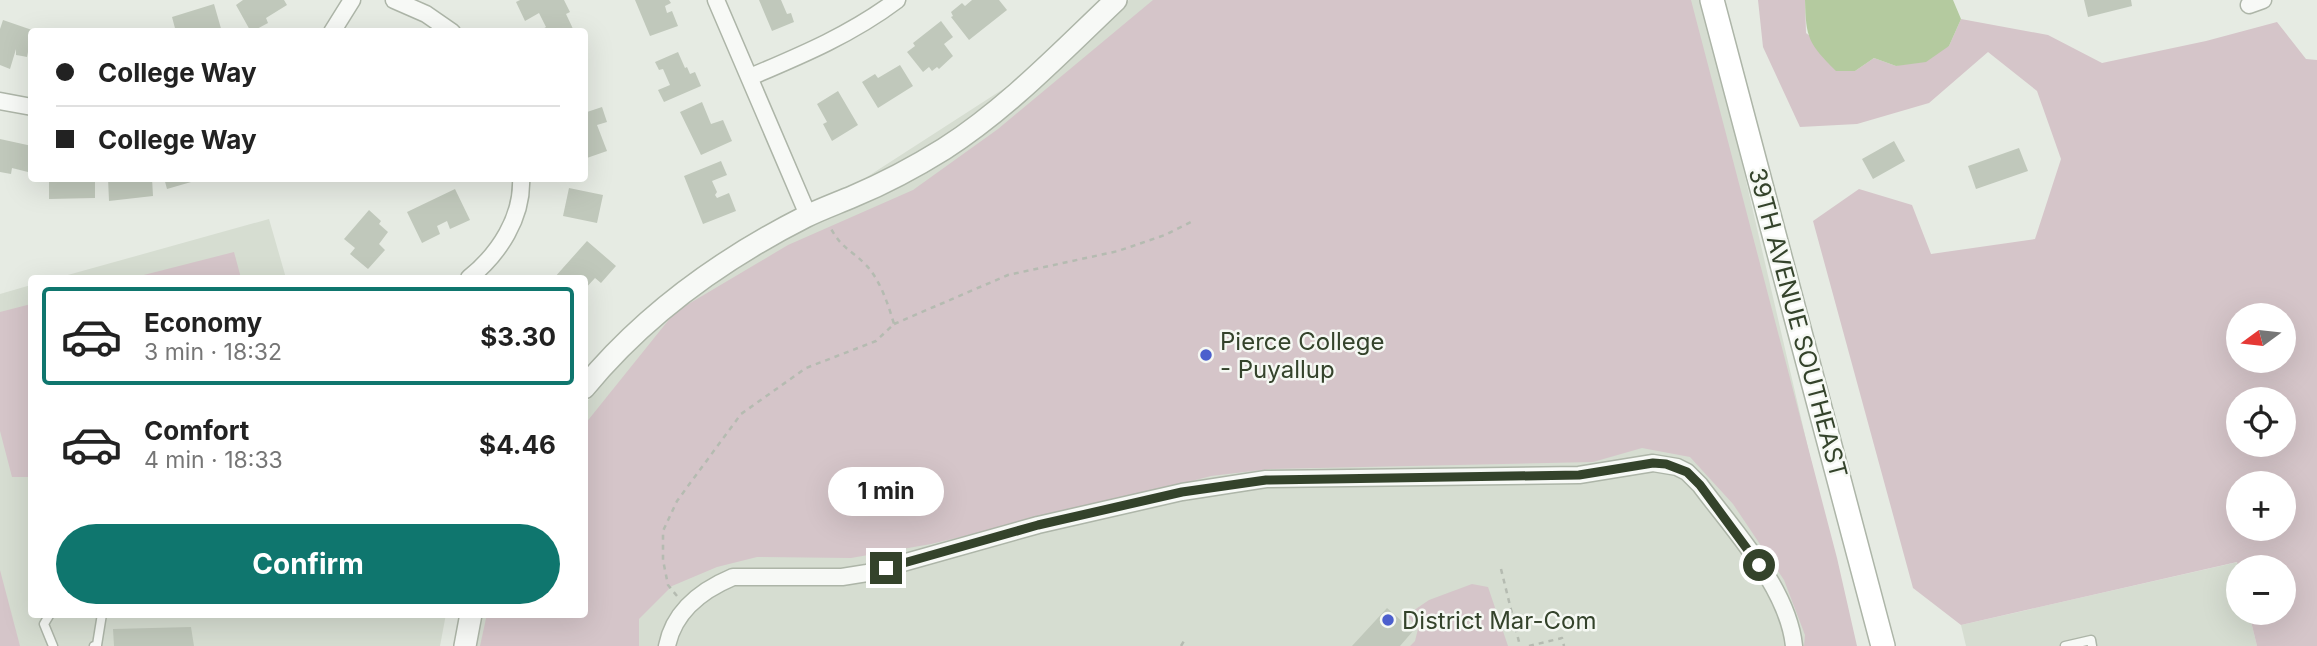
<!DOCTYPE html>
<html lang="en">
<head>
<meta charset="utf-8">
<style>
  :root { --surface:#fff; --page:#f2f2f2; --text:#222; --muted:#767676; --line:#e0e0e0; --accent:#0f766e }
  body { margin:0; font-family:Inter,sans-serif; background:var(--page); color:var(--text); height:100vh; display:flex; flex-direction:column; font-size:26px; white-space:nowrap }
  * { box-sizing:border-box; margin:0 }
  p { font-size:23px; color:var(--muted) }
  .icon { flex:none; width:38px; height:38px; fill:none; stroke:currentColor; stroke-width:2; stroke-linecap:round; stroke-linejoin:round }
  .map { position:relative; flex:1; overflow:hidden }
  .details { position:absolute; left:28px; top:275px; width:560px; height:343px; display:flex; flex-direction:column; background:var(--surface); border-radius:7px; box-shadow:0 7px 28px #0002 }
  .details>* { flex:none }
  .guide { position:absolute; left:28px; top:28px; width:560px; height:154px; border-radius:7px; box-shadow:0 7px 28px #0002; display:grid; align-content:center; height:154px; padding:0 28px; background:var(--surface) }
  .needle { width:46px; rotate:255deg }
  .buttons { position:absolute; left:2226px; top:303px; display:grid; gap:14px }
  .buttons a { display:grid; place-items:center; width:70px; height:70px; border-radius:50%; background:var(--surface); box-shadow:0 7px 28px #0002; font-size:35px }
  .end { position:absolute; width:32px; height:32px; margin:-16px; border:9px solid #34432b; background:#fff; box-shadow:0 0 0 4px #fff }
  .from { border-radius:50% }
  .bubble { position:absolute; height:49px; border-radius:24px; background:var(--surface); box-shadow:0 7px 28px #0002; font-size:23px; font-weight:700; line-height:49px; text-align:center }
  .guide b { display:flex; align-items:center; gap:24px; height:66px; font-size:26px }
  .guide b+b { border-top:2px solid var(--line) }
  .guide i { width:18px; height:18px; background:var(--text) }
  ul { padding:12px 0 0; list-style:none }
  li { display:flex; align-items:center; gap:21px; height:98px; margin:0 14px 10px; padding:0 14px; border:4px solid transparent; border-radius:7px }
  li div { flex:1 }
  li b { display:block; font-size:26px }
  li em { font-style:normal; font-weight:700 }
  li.current { border-color:var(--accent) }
  li>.icon { width:63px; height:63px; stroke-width:1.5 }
  .cta { display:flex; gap:14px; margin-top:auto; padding:14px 28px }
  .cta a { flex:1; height:80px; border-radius:42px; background:var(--accent); color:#fff; font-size:28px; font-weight:700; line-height:80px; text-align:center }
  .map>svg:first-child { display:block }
  .built { fill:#d6ddd1 }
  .green { fill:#d5c5c9; fill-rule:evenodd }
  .water { fill:#b4ca9f }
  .building { fill:#c0c8bb }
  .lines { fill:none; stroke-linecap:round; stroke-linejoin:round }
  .service-casing { stroke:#adb5a8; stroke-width:11 }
  .minor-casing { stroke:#adb5a8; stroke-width:19 }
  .tertiary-casing { stroke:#adb5a8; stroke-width:24 }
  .secondary-casing { stroke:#adb5a8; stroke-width:26 }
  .path { stroke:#b5bbb1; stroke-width:2.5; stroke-dasharray:5 5; stroke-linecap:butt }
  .service { stroke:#f7f9f6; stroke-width:8 }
  .minor { stroke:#f7f9f6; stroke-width:16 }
  .tertiary { stroke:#f7f9f6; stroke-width:21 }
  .secondary { stroke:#fff; stroke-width:23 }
  .route { stroke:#34432b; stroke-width:9 }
  .poi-dot { fill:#4c5fcd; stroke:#f5f8f3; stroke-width:2.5 }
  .labels { text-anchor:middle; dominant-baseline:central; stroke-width:5; stroke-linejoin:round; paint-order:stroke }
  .street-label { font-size:24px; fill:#34432b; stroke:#f5f8f3 }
  .poi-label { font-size:24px; fill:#34432b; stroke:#f5f8f3; text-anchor:start }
</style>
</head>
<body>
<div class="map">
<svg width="2317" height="646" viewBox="0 0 2317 646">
  <rect width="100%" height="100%" fill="#e6ebe3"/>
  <!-- built -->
  <path class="built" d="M1129,0H1704L1854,646H470L471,614H584L585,404L667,306L1062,51Z
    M269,219L286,278H57Z
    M31,285L32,614H446L440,646H0V294Z
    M2238,562V612L2249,613L2257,646H1966L1961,625Z"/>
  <!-- green -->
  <path class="green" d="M1153,0H1691L1837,558L1857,646H1804L1805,635L1784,580L1733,504L1690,457L1642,448L1593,462L1270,469L1211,476L1127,498L931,544L851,558L757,557L717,567L672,586L639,619V646H480L487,614H584L585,424L675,312L788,245L913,190L998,129Z
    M1758,0H1805L1806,33L1855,71L1874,58L1896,66L1949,46L1961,19L2048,35L2102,63L2206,41L2277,22L2306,59L2317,60V646H2257L2249,613L2284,612V567H2239L2237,562L1961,625L1913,588L1813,221L1859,189L1912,205L1931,254L2035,239L2061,159L2037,91L1988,52L1929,103L1857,124L1800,127L1763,47ZM2238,315H2284V360H2238ZM2238,399H2284V444H2238ZM2238,483H2284V528H2238Z
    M234,252L241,278H132Z
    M31,304V477H12L0,431V312Z
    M0,570L20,646H0Z
    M1472,584L1488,587L1508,646H1410L1415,641L1418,629L1407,615L1429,600Z"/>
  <!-- water -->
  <path class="water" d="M1805,0H1953L1961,19L1949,46L1926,62L1896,66L1874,58L1855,71H1836C1808,43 1806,38 1805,0Z"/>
  <!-- building -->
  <path class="building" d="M243,0H284L287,5L266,18L268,23L251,32L236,5Z
    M520,0H564L570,12L566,14L574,31L538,32L546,27L539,13L525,21L516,2Z
    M635,0H669L671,3L665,6L667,13L672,11L678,26L650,36Z
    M759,0H781L787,14L791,13L794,22L772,31Z
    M972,0H999L1007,10L969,40L951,17L953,16L951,12L962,3L965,6Z
    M2084,0H2131L2132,6L2088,17Z
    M214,4L222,32H176L172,17Z
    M3,20L32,30V53L28,52L27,57L22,56L16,55V49L10,69L0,65V29Z
    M941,21L953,37L944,44L953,56L939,69L937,67L932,71L929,67L923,72L907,52L915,46L913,43Z
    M678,52L685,68L687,67L690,74L695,72L701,86L664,102L658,90L670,85L663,69L659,70L655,62Z
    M900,65L913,86L878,108L862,82L875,74L878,78Z
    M838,91L858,125L832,141L823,124L827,122L817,104Z
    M702,102L711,124L723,120L732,141L701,155L680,112Z
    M602,107L607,122L597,125L607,151L584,159V113Z
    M0,139L32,146V173L12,168L11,174L0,172Z
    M1894,141L1905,161L1873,179L1862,159Z
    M2019,148L2028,171L1976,189L1968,166Z
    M721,161L727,175L712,181L717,192L715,195L717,198L729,193L736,211L703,224L684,176Z
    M49,178H95V198L49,199Z
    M108,178H152L153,196L109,201Z
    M164,178H198V180L167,189Z
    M569,188L603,195L597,223L563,216Z
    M455,189L470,220L450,229L447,221L437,226L440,234L422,243L407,212Z
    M369,210L381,221L379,224L388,232L379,244L385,250L368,269L350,254L355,248L344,239Z
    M587,241L616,266L601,283L595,278L584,290V278H554Z
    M1387,608L1413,631L1400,646H1352Z
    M191,627L194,646H114L113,629Z"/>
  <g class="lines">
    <!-- service casing -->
    <g class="service-casing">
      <path id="service" d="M50,614L44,624L53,646
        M94,646L97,645L102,614
        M2065,646L2091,640L2092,646"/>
    </g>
    <!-- minor casing -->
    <g class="minor-casing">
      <path id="minor" d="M394,0L426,14L452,32
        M716,0L808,215
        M2249,5L2263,0
        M332,32L352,0
        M750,77C802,55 852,34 897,0
        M0,101L32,107
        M469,278C499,254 523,217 521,178
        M667,646C674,611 702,590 733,577H842L867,573L1038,525L1182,492L1266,479L1579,475L1653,463L1677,467L1687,472L1700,485C1734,531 1788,588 1794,646"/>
    </g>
    <!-- tertiary casing -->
    <g class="tertiary-casing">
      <path id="tertiary" d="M584,388C644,315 722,259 805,217C821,209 838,203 854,196C885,183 915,167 944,149C1008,108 1061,52 1116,0
        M465,646L471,614"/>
    </g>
    <!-- secondary casing -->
    <g class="secondary-casing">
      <path id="secondary" d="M1712,0L1883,646"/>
    </g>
    <!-- path -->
    <path class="path" d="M894,324L1008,275L1118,251L1165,235L1191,222
      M1501,569L1520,646
      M677,596L668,585L663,560V531L677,501L741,414L806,368L876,341L894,324C888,304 880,279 865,264C849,248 842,249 830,227
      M1181,646L1184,641
      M1529,646L1562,638L1564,646"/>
    <!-- service -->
    <use href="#service" class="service"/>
    <!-- minor -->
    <use href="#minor" class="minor"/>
    <!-- tertiary -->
    <use href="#tertiary" class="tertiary"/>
    <!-- secondary -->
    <use href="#secondary" class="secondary"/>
  </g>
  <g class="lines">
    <!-- route -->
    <path class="route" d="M886,568L1038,525L1182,492L1266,480L1579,475L1653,463L1666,464L1687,472L1700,485L1759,565"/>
  </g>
  <!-- markers -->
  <g class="poi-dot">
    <circle cx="1206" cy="355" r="7"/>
    <circle cx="1388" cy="620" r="7"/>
  </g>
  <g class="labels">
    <!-- street labels -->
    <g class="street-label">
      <text transform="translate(1798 323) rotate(75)">39TH AVENUE SOUTHEAST</text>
    </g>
    <!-- poi labels -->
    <g class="poi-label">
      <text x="1220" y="341">Pierce College<tspan x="1220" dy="28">- Puyallup</tspan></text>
      <text x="1402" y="620">District Mar-Com</text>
    </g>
  </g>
</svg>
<div class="buttons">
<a><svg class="needle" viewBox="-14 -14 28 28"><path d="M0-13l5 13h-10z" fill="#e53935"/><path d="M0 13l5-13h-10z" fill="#767676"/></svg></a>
<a><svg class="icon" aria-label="locate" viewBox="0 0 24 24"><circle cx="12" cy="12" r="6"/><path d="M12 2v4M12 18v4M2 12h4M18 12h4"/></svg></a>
<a>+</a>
<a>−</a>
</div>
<i class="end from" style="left:1759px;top:565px"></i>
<i class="end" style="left:886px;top:568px"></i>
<div class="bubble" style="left:828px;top:467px;width:116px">1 min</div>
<div class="guide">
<b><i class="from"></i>College Way</b>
<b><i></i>College Way</b>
</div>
<section class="details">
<ul>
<li class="current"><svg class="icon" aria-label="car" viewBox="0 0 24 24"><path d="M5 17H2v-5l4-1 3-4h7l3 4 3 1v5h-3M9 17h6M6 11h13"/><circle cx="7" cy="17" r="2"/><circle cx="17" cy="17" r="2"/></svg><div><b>Economy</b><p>3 min · 18:32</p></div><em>$3.30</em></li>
<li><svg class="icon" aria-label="car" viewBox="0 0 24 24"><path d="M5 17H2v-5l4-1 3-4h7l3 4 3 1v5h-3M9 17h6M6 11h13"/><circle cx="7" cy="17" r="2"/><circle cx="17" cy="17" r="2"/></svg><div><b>Comfort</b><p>4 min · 18:33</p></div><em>$4.46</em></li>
</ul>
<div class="cta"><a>Confirm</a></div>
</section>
</div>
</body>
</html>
